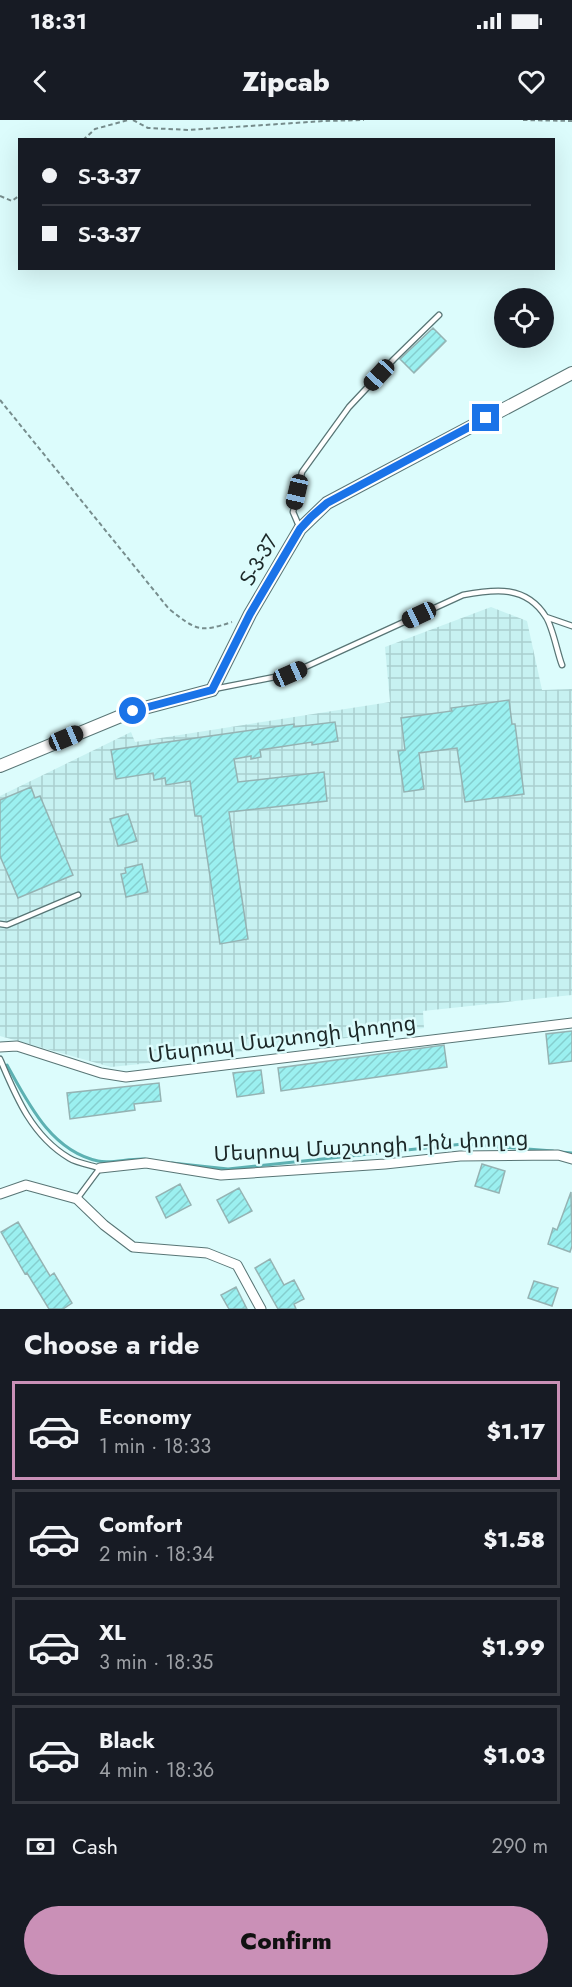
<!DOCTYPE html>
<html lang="en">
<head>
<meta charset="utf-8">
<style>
  :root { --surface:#171b24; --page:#242831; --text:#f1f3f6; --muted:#9ea1a6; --line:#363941; --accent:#ca90b7 }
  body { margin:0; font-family:Jost,"Noto Sans Armenian",sans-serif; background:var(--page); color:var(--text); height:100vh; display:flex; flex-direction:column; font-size:22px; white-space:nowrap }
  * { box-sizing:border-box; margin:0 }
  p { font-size:20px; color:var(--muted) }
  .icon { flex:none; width:33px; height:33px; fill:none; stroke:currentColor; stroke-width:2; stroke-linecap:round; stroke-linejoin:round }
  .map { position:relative; height:1189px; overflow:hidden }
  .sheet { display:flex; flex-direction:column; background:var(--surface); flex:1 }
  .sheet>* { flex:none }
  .hud { position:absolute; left:18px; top:18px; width:537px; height:132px; border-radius:0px; box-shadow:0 6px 24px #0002; display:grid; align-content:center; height:132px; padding:0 24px; background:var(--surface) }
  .fabs { position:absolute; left:494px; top:168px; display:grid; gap:12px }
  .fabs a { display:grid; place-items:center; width:60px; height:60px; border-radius:50%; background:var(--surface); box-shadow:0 6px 24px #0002; font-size:30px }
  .end { position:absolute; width:27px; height:27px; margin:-14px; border:8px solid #1a73e8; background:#fff; box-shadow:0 0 0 3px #fff }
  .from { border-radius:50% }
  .car { position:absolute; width:18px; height:36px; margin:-18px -9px; border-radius:8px; box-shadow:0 0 4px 2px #0007; background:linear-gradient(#222 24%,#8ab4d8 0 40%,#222 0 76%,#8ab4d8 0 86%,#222 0) }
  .hud b { display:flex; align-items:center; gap:21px; height:57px; font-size:22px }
  .hud b+b { border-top:2px solid var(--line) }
  .hud i { width:15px; height:15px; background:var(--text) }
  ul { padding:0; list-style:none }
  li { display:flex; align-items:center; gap:18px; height:99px; margin:0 12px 9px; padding:0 12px; border:3px solid var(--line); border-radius:0px }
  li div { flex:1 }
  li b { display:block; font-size:22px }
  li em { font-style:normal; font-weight:800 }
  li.selected { border-color:var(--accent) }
  li>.icon { width:54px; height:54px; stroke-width:1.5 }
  h2 { padding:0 24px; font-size:27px; line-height:72px }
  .pay { display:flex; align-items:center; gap:15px; height:66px; padding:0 24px; font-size:22px }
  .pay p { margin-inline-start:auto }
  .button { display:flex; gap:12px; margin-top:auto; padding:12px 24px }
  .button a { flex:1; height:69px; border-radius:36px; background:var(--accent); color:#111; font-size:24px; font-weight:800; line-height:69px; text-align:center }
  .status { display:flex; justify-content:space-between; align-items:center; height:42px; padding:0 30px; background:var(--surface); direction:ltr }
  .status svg { height:16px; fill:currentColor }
  header { display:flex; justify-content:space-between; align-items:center; height:78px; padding:0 24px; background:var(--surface); font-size:27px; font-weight:800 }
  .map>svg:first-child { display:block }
  .industrial { fill:url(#industrial-grid) }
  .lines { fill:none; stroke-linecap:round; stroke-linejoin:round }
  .stream { stroke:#5db1b2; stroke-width:3 }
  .building { fill:url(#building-hatch); stroke:#95b3b3; stroke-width:1.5 }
  .lane-casing { stroke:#587575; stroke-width:7 }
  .street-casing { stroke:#587575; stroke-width:11 }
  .secondary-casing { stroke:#587575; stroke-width:14 }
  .path { stroke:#778d8d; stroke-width:2; stroke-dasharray:4.5 3; stroke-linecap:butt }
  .lane { stroke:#fff; stroke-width:4.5 }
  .street { stroke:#fff; stroke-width:9 }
  .secondary { stroke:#fff; stroke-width:12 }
  .route { stroke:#1a73e8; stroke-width:8 }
  .labels { text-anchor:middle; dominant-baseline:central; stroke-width:5; stroke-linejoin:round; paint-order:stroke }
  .street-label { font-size:21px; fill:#1c2828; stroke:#dcfcfc }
</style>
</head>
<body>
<div class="status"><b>18:31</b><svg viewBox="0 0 49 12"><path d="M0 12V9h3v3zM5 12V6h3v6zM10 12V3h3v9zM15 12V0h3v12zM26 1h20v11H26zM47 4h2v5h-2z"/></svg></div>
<header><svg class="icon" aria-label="back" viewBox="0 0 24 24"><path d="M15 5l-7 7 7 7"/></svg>Zipcab<svg class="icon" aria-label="heart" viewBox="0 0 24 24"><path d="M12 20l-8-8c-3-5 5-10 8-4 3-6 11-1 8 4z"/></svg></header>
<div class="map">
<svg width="572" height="1189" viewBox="0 0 572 1189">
  <defs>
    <pattern id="industrial-grid" width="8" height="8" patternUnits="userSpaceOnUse" patternTransform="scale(1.5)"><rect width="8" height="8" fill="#c7f1f1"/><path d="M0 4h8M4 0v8" fill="none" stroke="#aacfcf"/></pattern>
    <pattern id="building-hatch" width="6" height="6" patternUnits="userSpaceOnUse" patternTransform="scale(1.5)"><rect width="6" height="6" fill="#9bf0f0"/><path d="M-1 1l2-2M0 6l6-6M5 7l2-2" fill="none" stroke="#85cece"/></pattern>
  </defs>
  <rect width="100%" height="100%" fill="#dcfcfc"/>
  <!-- industrial -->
  <path class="industrial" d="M491,487L527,501L542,570L572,569V875L423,891L424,908L170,941L111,947L0,916V676L131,612L135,622L390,582L385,527Z"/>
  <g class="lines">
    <!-- stream -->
    <path class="stream" d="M7,945C28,983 51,1031 98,1041C112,1044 129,1038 145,1039
      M560,1032L572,1033
      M172,1043L228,1049L463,1024L553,1031"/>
  </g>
  <!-- building -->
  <path class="building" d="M433,208L446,221L414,253L400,239Z
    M509,580L512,604H515L524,674L465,682L457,628L419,633L424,669L404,672L398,631L405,630L401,598L452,591L451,588Z
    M335,602L338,621L312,625V622L260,630L261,637L251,639V636L234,639L238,662L324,652L327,681L229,692L248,819L220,824L201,696H195L190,661L166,665L165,658L154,660L153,653L116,659L111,630L294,604V607Z
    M31,667L35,678L40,676L73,755L18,778L0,736V680Z
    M128,694L137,721L118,726L110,699Z
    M142,744L148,772L126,777L121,754L126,753L125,748Z
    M572,911V941L549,944L546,914Z
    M444,925L447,947L281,971L278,948Z
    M261,950L264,973L237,977L233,953Z
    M159,963L161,981L134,984L135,990L70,999L67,973Z
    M482,1044L505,1051L499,1073L475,1066Z
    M180,1064L191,1085L166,1098L156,1077Z
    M239,1068L252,1091L229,1103L217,1080Z
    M571,1072L572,1126L570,1132L548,1124L553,1108L557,1110Z
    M18,1102L50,1156L54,1153L72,1183L63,1189H49L27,1153L25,1154L1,1112Z
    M270,1139L284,1165L294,1160L304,1179L294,1184L296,1189H278L255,1148Z
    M534,1161L558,1168L552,1186L528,1178Z
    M236,1167L247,1189H229L221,1175Z"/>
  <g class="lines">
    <!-- lane casing -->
    <g class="lane-casing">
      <path id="lane" d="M299,406L293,392L302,352L349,287L394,239L439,195
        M546,497L572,506
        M214,569L290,554L463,475C495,469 526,465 546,497C553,508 557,532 562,545
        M0,804L7,805L78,775
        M0,939C16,977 32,1016 69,1038C77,1043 90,1045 100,1048L77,1079"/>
    </g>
    <!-- street casing -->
    <g class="street-casing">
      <path id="street" d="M0,927L17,926L101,953L126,957L572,903
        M100,1048L146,1043L221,1055L385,1044L460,1036L558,1035L572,1039
        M0,1074L26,1065L77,1079L104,1105L133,1127L207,1133L237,1145L261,1189"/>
    </g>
    <!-- secondary casing -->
    <g class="secondary-casing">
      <path id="secondary" d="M0,646L133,591L212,570L250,494L300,409L327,383L572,253"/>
    </g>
    <!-- path -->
    <path class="path" d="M133,0L148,8L189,10L324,1L364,0
      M523,0L572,1
      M83,20L95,9L128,0
      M0,76L12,81L20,75
      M0,280L169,489C196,510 199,513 232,502"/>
    <!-- lane -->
    <use href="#lane" class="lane"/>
    <!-- street -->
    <use href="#street" class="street"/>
    <!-- secondary -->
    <use href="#secondary" class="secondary"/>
  </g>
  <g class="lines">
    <!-- route -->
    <path class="route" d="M133,591L212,570L250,494L300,409L311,397L327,383L486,298"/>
  </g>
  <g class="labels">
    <!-- street labels -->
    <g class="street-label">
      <text transform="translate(259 440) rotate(-60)">Տ-3-37</text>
      <text transform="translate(282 919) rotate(-7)">Մեսրոպ Մաշտոցի փողոց</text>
      <text transform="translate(371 1026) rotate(-3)">Մեսրոպ Մաշտոցի 1-ին փողոց</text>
    </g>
  </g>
</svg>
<div class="fabs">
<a><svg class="icon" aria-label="locate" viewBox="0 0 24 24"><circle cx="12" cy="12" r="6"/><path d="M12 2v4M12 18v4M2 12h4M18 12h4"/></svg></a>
</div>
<i class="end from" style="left:133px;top:591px"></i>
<i class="end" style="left:486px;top:298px"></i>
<i class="car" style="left:379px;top:255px;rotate:223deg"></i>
<i class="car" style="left:297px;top:372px;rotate:193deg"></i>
<i class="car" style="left:419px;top:495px;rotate:245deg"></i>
<i class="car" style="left:290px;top:554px;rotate:66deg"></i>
<i class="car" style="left:66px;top:618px;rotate:67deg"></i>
<div class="hud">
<b><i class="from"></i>Տ-3-37</b>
<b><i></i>Տ-3-37</b>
</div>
</div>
<section class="sheet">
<h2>Choose a ride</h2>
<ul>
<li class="selected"><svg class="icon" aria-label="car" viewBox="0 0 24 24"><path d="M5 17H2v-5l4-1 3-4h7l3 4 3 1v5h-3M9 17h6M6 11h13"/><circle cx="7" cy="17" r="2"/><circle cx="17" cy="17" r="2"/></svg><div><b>Economy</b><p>1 min · 18:33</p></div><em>$1.17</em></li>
<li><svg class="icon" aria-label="car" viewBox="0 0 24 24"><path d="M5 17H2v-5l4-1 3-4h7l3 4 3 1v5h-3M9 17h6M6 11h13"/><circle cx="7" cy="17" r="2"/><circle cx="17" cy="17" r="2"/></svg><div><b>Comfort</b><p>2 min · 18:34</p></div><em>$1.58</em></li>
<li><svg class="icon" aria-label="car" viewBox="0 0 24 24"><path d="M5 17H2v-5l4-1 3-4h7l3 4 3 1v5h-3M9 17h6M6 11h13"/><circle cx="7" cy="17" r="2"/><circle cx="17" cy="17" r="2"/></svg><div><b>XL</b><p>3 min · 18:35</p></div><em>$1.99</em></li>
<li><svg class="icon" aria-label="car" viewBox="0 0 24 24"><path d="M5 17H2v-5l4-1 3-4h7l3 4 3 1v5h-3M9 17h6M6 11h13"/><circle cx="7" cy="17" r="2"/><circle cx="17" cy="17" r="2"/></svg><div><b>Black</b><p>4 min · 18:36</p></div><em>$1.03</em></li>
</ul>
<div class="pay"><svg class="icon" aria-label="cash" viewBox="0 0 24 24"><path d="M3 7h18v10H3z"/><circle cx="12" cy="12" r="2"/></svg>Cash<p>290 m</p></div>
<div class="button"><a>Confirm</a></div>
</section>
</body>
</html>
